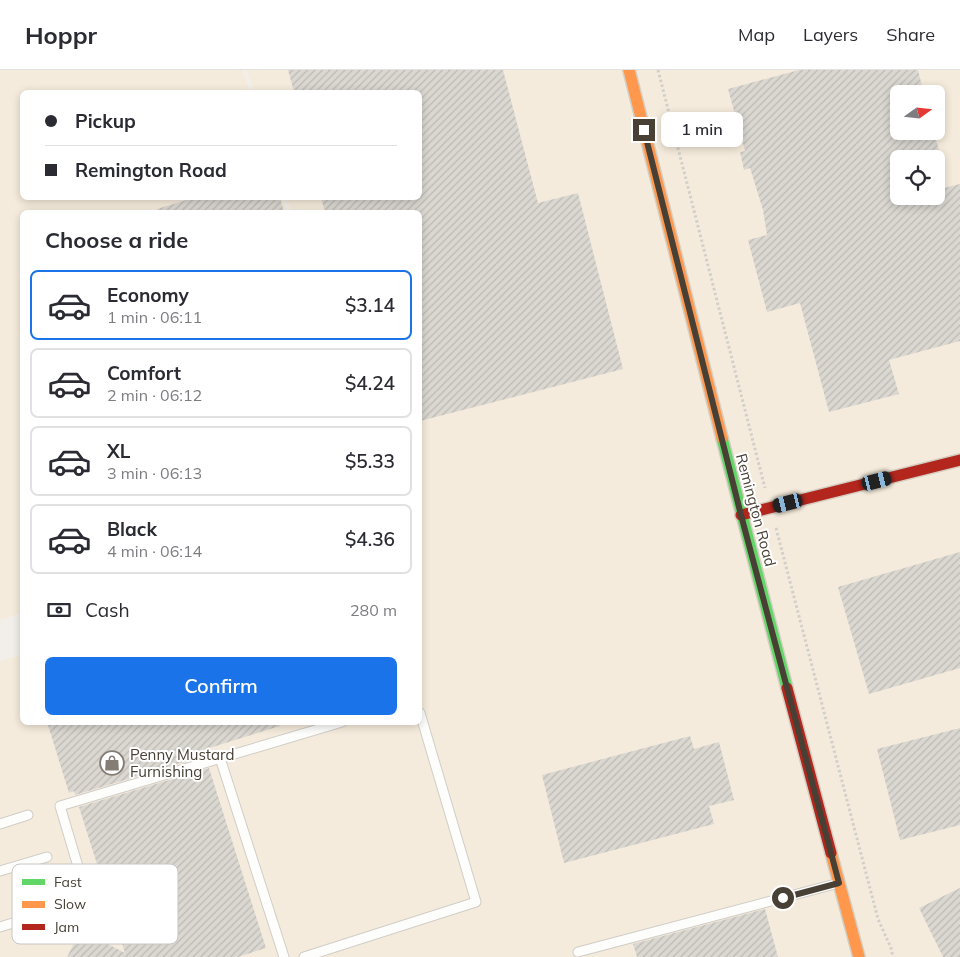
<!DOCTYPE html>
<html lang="en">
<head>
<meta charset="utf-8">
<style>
  :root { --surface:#fff; --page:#f7f7f7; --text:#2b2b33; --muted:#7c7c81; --line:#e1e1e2; --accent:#1a73e8 }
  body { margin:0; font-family:Mulish,sans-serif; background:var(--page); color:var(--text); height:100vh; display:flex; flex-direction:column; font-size:19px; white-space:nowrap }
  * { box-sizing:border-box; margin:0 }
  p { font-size:16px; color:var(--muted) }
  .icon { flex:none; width:28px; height:28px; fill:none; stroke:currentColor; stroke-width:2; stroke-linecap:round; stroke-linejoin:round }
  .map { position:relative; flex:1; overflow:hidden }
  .drawer { position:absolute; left:20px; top:140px; width:402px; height:515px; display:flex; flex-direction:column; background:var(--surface); border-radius:8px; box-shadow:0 2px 8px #0003 }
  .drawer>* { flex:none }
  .guide { position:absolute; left:20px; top:20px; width:402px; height:110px; border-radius:8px; box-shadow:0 2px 8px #0003; display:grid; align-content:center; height:110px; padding:0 25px; background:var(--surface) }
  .needle { width:32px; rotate:75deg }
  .fabs { position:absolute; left:890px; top:15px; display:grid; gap:10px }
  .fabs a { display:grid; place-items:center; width:55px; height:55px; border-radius:8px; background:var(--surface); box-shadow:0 2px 8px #0003; font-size:25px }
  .end { position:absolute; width:22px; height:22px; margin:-11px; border:6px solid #484035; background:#fff; box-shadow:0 0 0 2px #fff }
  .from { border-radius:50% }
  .bubble { position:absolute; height:35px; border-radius:8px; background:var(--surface); box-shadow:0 2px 8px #0003; font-size:16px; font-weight:600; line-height:35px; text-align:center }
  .car { position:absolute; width:15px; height:30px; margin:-15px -8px; border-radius:6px; box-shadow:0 0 4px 1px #0007; background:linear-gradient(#222 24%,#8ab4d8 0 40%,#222 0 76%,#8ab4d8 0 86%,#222 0) }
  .guide b { display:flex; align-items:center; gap:18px; height:48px; font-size:19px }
  .guide b+b { border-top:1px solid var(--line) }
  .guide i { width:12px; height:12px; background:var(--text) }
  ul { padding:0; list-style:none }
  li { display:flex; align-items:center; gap:15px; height:70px; margin:0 10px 8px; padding:0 15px; border:2px solid var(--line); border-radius:8px }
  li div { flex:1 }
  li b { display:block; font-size:19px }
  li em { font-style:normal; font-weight:600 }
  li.selected { border-color:var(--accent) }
  li>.icon { width:45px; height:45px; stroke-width:1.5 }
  h2 { padding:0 25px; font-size:22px; line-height:60px }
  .pay { display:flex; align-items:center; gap:12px; height:55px; padding:0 25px; font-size:19px }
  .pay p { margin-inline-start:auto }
  .action { display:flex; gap:10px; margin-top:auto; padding:10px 25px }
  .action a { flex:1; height:58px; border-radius:8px; background:var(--accent); color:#fff; font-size:20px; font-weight:600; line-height:58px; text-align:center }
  header { display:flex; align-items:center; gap:30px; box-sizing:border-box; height:70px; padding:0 25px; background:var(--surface); border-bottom:1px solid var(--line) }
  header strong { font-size:24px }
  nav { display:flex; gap:28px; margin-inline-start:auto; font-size:18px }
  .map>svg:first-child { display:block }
  .commercial { fill:#f5ebdc; fill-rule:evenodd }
  .building { fill:url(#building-hatch) }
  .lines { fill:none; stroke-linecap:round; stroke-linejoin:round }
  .lane-casing { stroke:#d0cdc7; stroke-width:11 }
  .fast-casing { stroke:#d3cec1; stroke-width:14 }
  .slow-casing { stroke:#d3cec1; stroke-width:14 }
  .jam-casing { stroke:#d3cec1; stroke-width:14 }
  .path { stroke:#d2cfca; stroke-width:3; stroke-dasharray:2.5 2.5; stroke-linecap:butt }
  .lane { stroke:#fdfdfc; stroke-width:9 }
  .fast { stroke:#63d668; stroke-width:11 }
  .slow { stroke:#ff974d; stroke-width:11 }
  .jam { stroke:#b3261e; stroke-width:11 }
  .route { stroke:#484035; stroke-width:6 }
  .labels { text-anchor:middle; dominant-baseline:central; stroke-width:4; stroke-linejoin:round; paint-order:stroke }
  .street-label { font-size:15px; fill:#484035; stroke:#fff }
  .poi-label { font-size:15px; fill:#484035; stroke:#fff; text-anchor:start }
  .key { fill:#fff; stroke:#c8c6c2; stroke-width:1 }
  .key-label { font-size:14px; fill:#484035 }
</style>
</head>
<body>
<header>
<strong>Hoppr</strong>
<nav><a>Map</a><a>Layers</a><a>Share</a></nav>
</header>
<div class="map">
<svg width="960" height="887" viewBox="0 0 960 887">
  <defs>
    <pattern id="building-hatch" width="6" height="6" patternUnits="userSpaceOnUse" patternTransform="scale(1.25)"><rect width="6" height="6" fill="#dbd8d2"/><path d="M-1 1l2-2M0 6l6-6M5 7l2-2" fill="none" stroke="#bdbab5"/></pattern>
  </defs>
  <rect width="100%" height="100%" fill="#f2efea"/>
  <!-- commercial -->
  <path class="commercial" d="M0,0H242L250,22H22V128H282L287,142H22V543L0,550Z
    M247,0H960V887H0V591L22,585V652H420V142H291L286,128H420V22H254ZM899,24H936V61H899ZM899,89H936V126H899Z"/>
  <!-- building -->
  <path class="building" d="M288,0H503L538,133L578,123L623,299L420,351V142H325L321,128H420V22H294Z
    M799,0H918L924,24H899V61H934L941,89H899V126H936V120L960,114V271L889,290L899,324L829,342L800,233L767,242L748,170L767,165L763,140L750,98L744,100L740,82L745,81L728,19Z
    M193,128H280L284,142H157V139Z
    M960,482V598L869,624L838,517Z
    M47,652H279L280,656L203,680L205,686L75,725L74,721L69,723Z
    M960,658V755L900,770L877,679Z
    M690,666L694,679L719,672L734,730L709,736L714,754L564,793L542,705Z
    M209,698L266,878L238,887H67L81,860L125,883L79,737Z
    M960,818V887H943L919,838Z
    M765,839L778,887H637L633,874Z"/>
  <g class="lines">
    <!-- lane casing -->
    <g class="lane-casing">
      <path id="lane" d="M220,688L284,887
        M0,754L28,745
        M0,801L47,787
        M0,857L88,830L60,736L342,652
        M578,882L839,813
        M304,887L476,832L420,643"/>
    </g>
    <!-- fast casing -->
    <g class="fast-casing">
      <path id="fast" d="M722,368L787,618"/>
    </g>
    <!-- slow casing -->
    <g class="slow-casing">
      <path id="slow" d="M629,0L722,368
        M831,783L859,887"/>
    </g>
    <!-- jam casing -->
    <g class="jam-casing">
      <path id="jam" d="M741,445L960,390
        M787,618L831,783"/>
    </g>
    <!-- path -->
    <path class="path" d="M658,0L765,418
      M776,458L878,849L891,878L893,887"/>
    <!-- lane -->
    <use href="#lane" class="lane"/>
    <!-- fast -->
    <use href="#fast" class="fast"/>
    <!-- slow -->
    <use href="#slow" class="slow"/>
    <!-- jam -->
    <use href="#jam" class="jam"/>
  </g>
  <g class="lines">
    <!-- route -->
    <path class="route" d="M644,60L741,445L839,813L783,828"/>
  </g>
  <!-- icons -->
  <defs>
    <g id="shop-ring" transform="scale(1.25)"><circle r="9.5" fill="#fff" stroke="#847d74" stroke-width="1.5"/><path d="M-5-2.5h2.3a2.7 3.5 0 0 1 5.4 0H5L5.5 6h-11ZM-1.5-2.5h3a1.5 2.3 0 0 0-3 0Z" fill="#847d74"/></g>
  </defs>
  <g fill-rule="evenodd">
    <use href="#shop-ring" x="112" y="693"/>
  </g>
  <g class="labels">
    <!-- street labels -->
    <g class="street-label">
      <text transform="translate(756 440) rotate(75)">Remington Road</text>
    </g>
    <!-- poi labels -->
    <g class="poi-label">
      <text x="130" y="684">Penny Mustard<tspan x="130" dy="17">Furnishing</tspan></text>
    </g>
  </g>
  <!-- legend -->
  <rect x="12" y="794" width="166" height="80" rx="8" class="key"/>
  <rect x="22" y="809" width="23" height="6" fill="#63d668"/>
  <rect x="22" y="831" width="23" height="7" fill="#ff974d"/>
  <rect x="22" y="854" width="23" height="6" fill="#b3261e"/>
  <g class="key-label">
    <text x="54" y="817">Fast</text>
    <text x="54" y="839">Slow</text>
    <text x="54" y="862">Jam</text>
  </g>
</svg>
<div class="fabs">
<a><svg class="needle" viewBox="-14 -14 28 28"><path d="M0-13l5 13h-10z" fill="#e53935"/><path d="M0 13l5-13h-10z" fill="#7c7c81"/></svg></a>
<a><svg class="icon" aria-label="locate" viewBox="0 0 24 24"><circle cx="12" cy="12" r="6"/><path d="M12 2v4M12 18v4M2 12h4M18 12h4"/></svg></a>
</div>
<i class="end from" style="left:783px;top:828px"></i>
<i class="end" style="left:644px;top:60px"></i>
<div class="bubble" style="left:661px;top:42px;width:82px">1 min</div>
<i class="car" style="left:877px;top:411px;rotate:76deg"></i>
<i class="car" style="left:788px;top:433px;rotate:256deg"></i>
<div class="guide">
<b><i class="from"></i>Pickup</b>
<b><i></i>Remington Road</b>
</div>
<section class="drawer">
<h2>Choose a ride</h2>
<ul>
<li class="selected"><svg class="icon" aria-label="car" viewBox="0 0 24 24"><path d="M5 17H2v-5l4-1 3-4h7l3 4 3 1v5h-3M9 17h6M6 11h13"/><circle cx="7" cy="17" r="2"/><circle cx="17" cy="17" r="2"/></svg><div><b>Economy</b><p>1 min · 06:11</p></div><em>$3.14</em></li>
<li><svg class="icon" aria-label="car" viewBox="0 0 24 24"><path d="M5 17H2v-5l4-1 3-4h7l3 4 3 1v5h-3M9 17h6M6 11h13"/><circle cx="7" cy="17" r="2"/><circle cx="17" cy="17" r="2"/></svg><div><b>Comfort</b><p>2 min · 06:12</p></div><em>$4.24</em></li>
<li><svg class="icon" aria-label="car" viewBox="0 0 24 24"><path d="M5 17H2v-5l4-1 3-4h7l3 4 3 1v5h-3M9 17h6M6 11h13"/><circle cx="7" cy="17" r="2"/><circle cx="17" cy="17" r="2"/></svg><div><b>XL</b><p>3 min · 06:13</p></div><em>$5.33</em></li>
<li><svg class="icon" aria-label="car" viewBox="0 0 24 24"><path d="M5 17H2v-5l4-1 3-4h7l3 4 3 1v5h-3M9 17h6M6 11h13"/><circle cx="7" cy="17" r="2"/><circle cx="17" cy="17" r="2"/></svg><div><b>Black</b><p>4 min · 06:14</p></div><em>$4.36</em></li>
</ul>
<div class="pay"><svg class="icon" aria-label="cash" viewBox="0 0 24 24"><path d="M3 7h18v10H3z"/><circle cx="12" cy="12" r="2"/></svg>Cash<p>280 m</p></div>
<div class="action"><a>Confirm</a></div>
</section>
</div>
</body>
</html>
